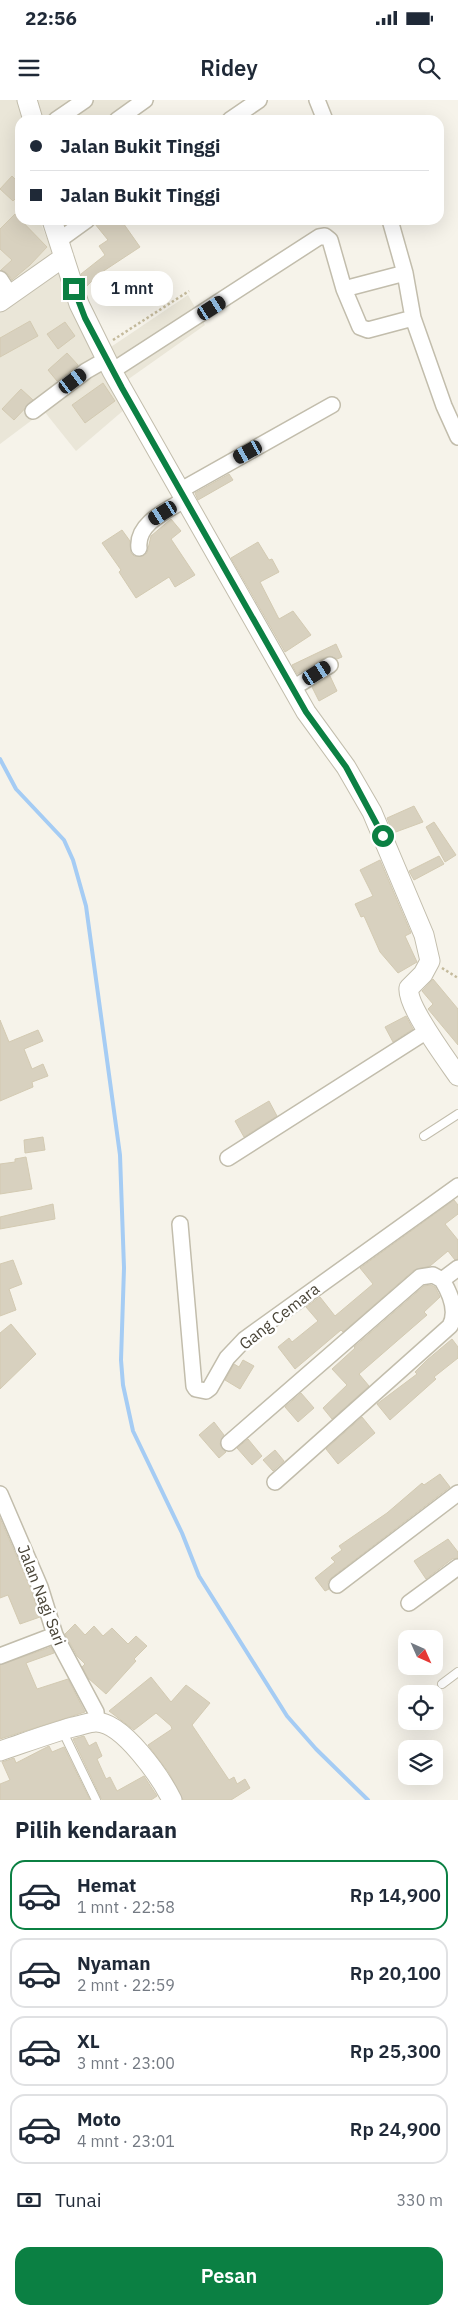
<!DOCTYPE html>
<html lang="id">
<head>
<meta charset="utf-8">
<style>
  :root { --surface:#fff; --page:#f2f2f3; --text:#1f2937; --muted:#747a83; --line:#e0e1e3; --accent:#0b8043 }
  body { margin:0; font-family:"IBM Plex Sans",sans-serif; background:var(--page); color:var(--text); height:100vh; display:flex; flex-direction:column; font-size:19px; white-space:nowrap }
  * { box-sizing:border-box; margin:0 }
  p { font-size:16px; color:var(--muted) }
  .icon { flex:none; width:28px; height:28px; fill:none; stroke:currentColor; stroke-width:2; stroke-linecap:round; stroke-linejoin:round }
  .map { position:relative; height:1700px; overflow:hidden }
  .panel { display:flex; flex-direction:column; background:var(--surface); flex:1 }
  .panel>* { flex:none }
  .top-card { position:absolute; left:15px; top:15px; width:429px; height:110px; border-radius:15px; box-shadow:0 5px 20px #0002; display:grid; align-content:center; height:110px; padding:0 15px; background:var(--surface) }
  .needle { width:32px; rotate:135deg }
  .tools { position:absolute; left:398px; top:1530px; display:grid; gap:10px }
  .tools a { display:grid; place-items:center; width:45px; height:45px; border-radius:10px; background:var(--surface); box-shadow:0 5px 20px #0002; font-size:25px }
  .end { position:absolute; width:22px; height:22px; margin:-11px; border:6px solid #0b8043; background:#fff; box-shadow:0 0 0 2px #fff }
  .from { border-radius:50% }
  .bubble { position:absolute; height:35px; border-radius:15px; background:var(--surface); box-shadow:0 5px 20px #0002; font-size:16px; font-weight:600; line-height:35px; text-align:center }
  .car { position:absolute; width:15px; height:30px; margin:-15px -8px; border-radius:6px; box-shadow:0 0 4px 1px #0007; background:linear-gradient(#222 24%,#8ab4d8 0 40%,#222 0 76%,#8ab4d8 0 86%,#222 0) }
  .top-card b { display:flex; align-items:center; gap:18px; height:48px; font-size:19px }
  .top-card b+b { border-top:1px solid var(--line) }
  .top-card i { width:12px; height:12px; background:var(--text) }
  ul { padding:0; list-style:none }
  li { display:flex; align-items:center; gap:15px; height:70px; margin:0 10px 8px; padding:0 5px; border:2px solid var(--line); border-radius:15px }
  li div { flex:1 }
  li b { display:block; font-size:19px }
  li em { font-style:normal; font-weight:600 }
  li.active { border-color:var(--accent) }
  li>.icon { width:45px; height:45px; stroke-width:1.5 }
  h2 { padding:0 15px; font-size:22px; line-height:60px }
  .pay { display:flex; align-items:center; gap:12px; height:55px; padding:0 15px; font-size:19px }
  .pay p { margin-inline-start:auto }
  .button { display:flex; gap:10px; margin-top:auto; padding:10px 15px }
  .button a { flex:1; height:58px; border-radius:15px; background:var(--accent); color:#fff; font-size:20px; font-weight:600; line-height:58px; text-align:center }
  .status { display:flex; justify-content:space-between; align-items:center; height:35px; padding:0 25px; background:var(--surface); direction:ltr }
  .status svg { height:14px; fill:currentColor }
  header { display:flex; justify-content:space-between; align-items:center; height:65px; padding:0 15px; background:var(--surface); font-size:22px; font-weight:600 }
  .map>svg:first-child { display:block }
  .residential { fill:#eae6d8 }
  .lines { fill:none; stroke-linecap:round; stroke-linejoin:round }
  .stream { stroke:#a5ccf4; stroke-width:4 }
  .building { fill:#d8d1bf; stroke:#d3cab2 }
  .service-casing { stroke:#c2bdac; stroke-width:10 }
  .minor-casing { stroke:#c2bdac; stroke-width:18 }
  .tertiary-casing { stroke:#c2bdac; stroke-width:21 }
  .path { stroke:#c4ba9c; stroke-width:2.5; stroke-dasharray:2.5 2.5; stroke-linecap:butt }
  .service { stroke:#fff; stroke-width:8 }
  .minor { stroke:#fff; stroke-width:15 }
  .tertiary { stroke:#fff; stroke-width:19 }
  .route { stroke:#0b8043; stroke-width:6 }
  .labels { text-anchor:middle; dominant-baseline:central; stroke-width:5; stroke-linejoin:round; paint-order:stroke }
  .street-label { font-size:16px; fill:#4a4538; stroke:#fff }
</style>
</head>
<body>
<div class="status"><b>22:56</b><svg viewBox="0 0 49 12"><path d="M0 12V9h3v3zM5 12V6h3v6zM10 12V3h3v9zM15 12V0h3v12zM26 1h20v11H26zM47 4h2v5h-2z"/></svg></div>
<header><svg class="icon" aria-label="menu" viewBox="0 0 24 24"><path d="M4 6h16M4 12h16M4 18h16"/></svg>Ridey<svg class="icon" aria-label="search" viewBox="0 0 24 24"><circle cx="10" cy="10" r="6"/><path d="M15 15l6 6"/></svg></header>
<div class="map">
<svg width="458" height="1700" viewBox="0 0 458 1700">
  <rect width="100%" height="100%" fill="#f6f3ea"/>
  <!-- residential -->
  <path class="residential" d="M0,0H155L129,20H20V120H45L41,124L96,257L188,195L205,225L113,290L125,309L76,351L44,311L0,344Z"/>
  <g class="lines">
    <!-- stream -->
    <path class="stream" d="M0,659L16,689L64,740L73,760L86,806L120,1055L124,1168L121,1260L123,1285L133,1331L182,1433L199,1476L287,1616L316,1649L368,1700"/>
  </g>
  <!-- building -->
  <path class="building" d="M12,76L20,84V94L13,101L0,89Z
    M15,114L47,147L30,165L12,180L8,174L1,170L12,160L0,149V129Z
    M96,120H121L140,147L99,174L86,187L81,174L105,155L99,146L108,140L95,124Z
    M30,221L38,236L0,257V238Z
    M65,222L75,236L58,249L47,234Z
    M67,253L78,265L57,281L48,270Z
    M103,283L115,301L85,323L72,305Z
    M21,289L33,300L14,320L2,309Z
    M229,374L233,380L198,400L195,393Z
    M171,419L181,431L171,439L195,475L175,487L169,477L136,498L119,472L121,470L102,443L122,430L130,441L131,453L134,456H143L147,453L151,436Z
    M258,442L269,460L272,459L279,472L260,482L279,519L293,511L311,535L285,552L231,458Z
    M336,544L342,557L337,559L330,556L326,557L297,574L292,565Z
    M330,576L337,591L319,601L312,587Z
    M414,706L423,722L393,733L387,718Z
    M434,722L456,755L445,762L426,727Z
    M439,756L444,764L414,780L409,771Z
    M380,760L411,833L405,836L417,862L398,873L380,852L364,816L361,817L355,804L373,796L360,770Z
    M433,879L458,909V945L428,909L433,904L422,891Z
    M406,916L413,929L393,942L385,927Z
    M0,920L9,942L38,930L43,941L24,949L32,969L43,964L48,976L32,982L33,987L0,1001Z
    M269,1001L277,1016L244,1037L235,1021Z
    M43,1037L45,1050L25,1053L24,1040Z
    M26,1057L32,1089L0,1094V1064L15,1062V1059Z
    M454,1100L458,1105V1114L445,1124L458,1140V1159L455,1160L448,1151L430,1166L414,1170L343,1232L341,1230L295,1269L278,1247L289,1238L292,1242L318,1221L306,1207L320,1197L335,1216L373,1184L360,1168Z
    M53,1104L55,1119L0,1129V1117Z
    M13,1160L22,1184L9,1189L16,1210L0,1216V1164Z
    M431,1185L435,1187L440,1197L424,1212L427,1215L359,1274L369,1286L332,1319L323,1308L347,1285L332,1269L355,1248L354,1247L424,1186Z
    M11,1224L36,1254L0,1289V1233Z
    M452,1239L458,1247V1258L434,1277L436,1279L390,1320L377,1304L417,1274L415,1272L427,1260Z
    M243,1260L254,1266L240,1289L225,1280L234,1264L239,1267Z
    M301,1293L314,1308L298,1322L285,1307Z
    M362,1317L375,1333L338,1364L326,1349Z
    M214,1322L224,1335L220,1344L226,1352L219,1358L199,1335Z
    M248,1339L262,1356L252,1365L237,1348Z
    M275,1350L284,1361L273,1371L263,1360Z
    M440,1374L450,1387L331,1478L328,1482L329,1489L325,1491L315,1478L335,1462L331,1458L342,1450L339,1446L387,1413L422,1383L424,1385Z
    M0,1418L31,1490L40,1517L20,1524L8,1495L0,1498Z
    M448,1439L458,1452V1458L452,1459L426,1479L414,1461Z
    M75,1524L85,1535L94,1526L103,1536L112,1528L128,1544L136,1536L147,1546L134,1559L136,1561L106,1594L88,1578L82,1567L85,1564L77,1556L65,1534Z
    M51,1547L54,1553L26,1563L37,1589L68,1579L85,1612L0,1639V1565Z
    M151,1577L171,1602L186,1585L210,1603L192,1625L229,1680L234,1677L237,1684L245,1679L250,1688L231,1700H183L169,1673L148,1645L172,1629L171,1626L156,1613L134,1630L109,1611Z
    M84,1636L89,1646L96,1642L102,1656L97,1659L106,1679L110,1677L117,1691L144,1676L157,1696L151,1700H102L73,1639Z
    M49,1646L52,1652L64,1647L90,1700H0V1684L10,1680L2,1662L14,1658L16,1663Z"/>
  <g class="lines">
    <!-- service casing -->
    <g class="service-casing">
      <path id="service" d="M424,1036L458,1014
        M442,1584L458,1572
        M62,1630L96,1700"/>
    </g>
    <!-- minor casing -->
    <g class="minor-casing">
      <path id="minor" d="M317,0L325,20
        M56,20L85,0
        M117,20L145,0
        M230,20L259,0
        M390,120L405,173L413,218
        M58,141L87,120
        M0,179L9,193
        M344,189L405,173
        M112,271L319,137L325,136L330,140L344,189L360,227L368,230L413,218L444,306L458,337
        M33,311L86,271L107,259
        M181,390L332,305
        M139,448C136,423 168,410 186,399
        M293,588L330,565
        M228,1058L427,931
        M180,1124L194,1286L196,1289L206,1291L210,1288L227,1258L245,1239L458,1086
        M229,1343L420,1177L433,1175L442,1180
        M275,1382L450,1226C458,1211 450,1193 442,1180L458,1168
        M0,1394L40,1487L55,1535L96,1612L97,1622
        M337,1485L458,1393
        M409,1503L458,1467
        M0,1556L55,1535"/>
    </g>
    <!-- tertiary casing -->
    <g class="tertiary-casing">
      <path id="tertiary" d="M27,0L33,20
        M52,120L79,204L112,271L306,612L346,667L372,712L424,835L430,861L423,874L409,888C406,905 447,960 458,976
        M0,202L64,157
        M0,1651C24,1643 48,1634 73,1627C80,1626 89,1622 96,1622C123,1622 161,1678 172,1700"/>
    </g>
    <!-- path -->
    <path class="path" d="M113,240L189,191
      M442,868L458,878"/>
    <!-- service -->
    <use href="#service" class="service"/>
    <!-- minor -->
    <use href="#minor" class="minor"/>
    <!-- tertiary -->
    <use href="#tertiary" class="tertiary"/>
  </g>
  <g class="lines">
    <!-- route -->
    <path class="route" d="M74,189L85,218L122,288L306,612L346,667L383,736"/>
  </g>
  <g class="labels">
    <!-- street labels -->
    <g class="street-label">
      <text transform="translate(279 1216) rotate(-38)">Gang Cemara</text>
      <text transform="translate(42 1495) rotate(69)">Jalan Nagi Sari</text>
    </g>
  </g>
</svg>
<div class="tools">
<a><svg class="needle" viewBox="-14 -14 28 28"><path d="M0-13l5 13h-10z" fill="#e53935"/><path d="M0 13l5-13h-10z" fill="#747a83"/></svg></a>
<a><svg class="icon" aria-label="locate" viewBox="0 0 24 24"><circle cx="12" cy="12" r="6"/><path d="M12 2v4M12 18v4M2 12h4M18 12h4"/></svg></a>
<a><svg class="icon" aria-label="layers" viewBox="0 0 24 24"><path d="M12 4l9 5-9 5-9-5zM3 14l9 5 9-5"/></svg></a>
</div>
<i class="end from" style="left:383px;top:736px"></i>
<i class="end" style="left:74px;top:189px"></i>
<div class="bubble" style="left:91px;top:171px;width:82px">1 mnt</div>
<i class="car" style="left:212px;top:208px;rotate:58deg"></i>
<i class="car" style="left:73px;top:281px;rotate:53deg"></i>
<i class="car" style="left:248px;top:352px;rotate:241deg"></i>
<i class="car" style="left:163px;top:413px;rotate:238deg"></i>
<i class="car" style="left:317px;top:573px;rotate:58deg"></i>
<div class="top-card">
<b><i class="from"></i>Jalan Bukit Tinggi</b>
<b><i></i>Jalan Bukit Tinggi</b>
</div>
</div>
<section class="panel">
<h2>Pilih kendaraan</h2>
<ul>
<li class="active"><svg class="icon" aria-label="car" viewBox="0 0 24 24"><path d="M5 17H2v-5l4-1 3-4h7l3 4 3 1v5h-3M9 17h6M6 11h13"/><circle cx="7" cy="17" r="2"/><circle cx="17" cy="17" r="2"/></svg><div><b>Hemat</b><p>1 mnt · 22:58</p></div><em>Rp 14,900</em></li>
<li><svg class="icon" aria-label="car" viewBox="0 0 24 24"><path d="M5 17H2v-5l4-1 3-4h7l3 4 3 1v5h-3M9 17h6M6 11h13"/><circle cx="7" cy="17" r="2"/><circle cx="17" cy="17" r="2"/></svg><div><b>Nyaman</b><p>2 mnt · 22:59</p></div><em>Rp 20,100</em></li>
<li><svg class="icon" aria-label="car" viewBox="0 0 24 24"><path d="M5 17H2v-5l4-1 3-4h7l3 4 3 1v5h-3M9 17h6M6 11h13"/><circle cx="7" cy="17" r="2"/><circle cx="17" cy="17" r="2"/></svg><div><b>XL</b><p>3 mnt · 23:00</p></div><em>Rp 25,300</em></li>
<li><svg class="icon" aria-label="car" viewBox="0 0 24 24"><path d="M5 17H2v-5l4-1 3-4h7l3 4 3 1v5h-3M9 17h6M6 11h13"/><circle cx="7" cy="17" r="2"/><circle cx="17" cy="17" r="2"/></svg><div><b>Moto</b><p>4 mnt · 23:01</p></div><em>Rp 24,900</em></li>
</ul>
<div class="pay"><svg class="icon" aria-label="cash" viewBox="0 0 24 24"><path d="M3 7h18v10H3z"/><circle cx="12" cy="12" r="2"/></svg>Tunai<p>330 m</p></div>
<div class="button"><a>Pesan</a></div>
</section>
</body>
</html>
